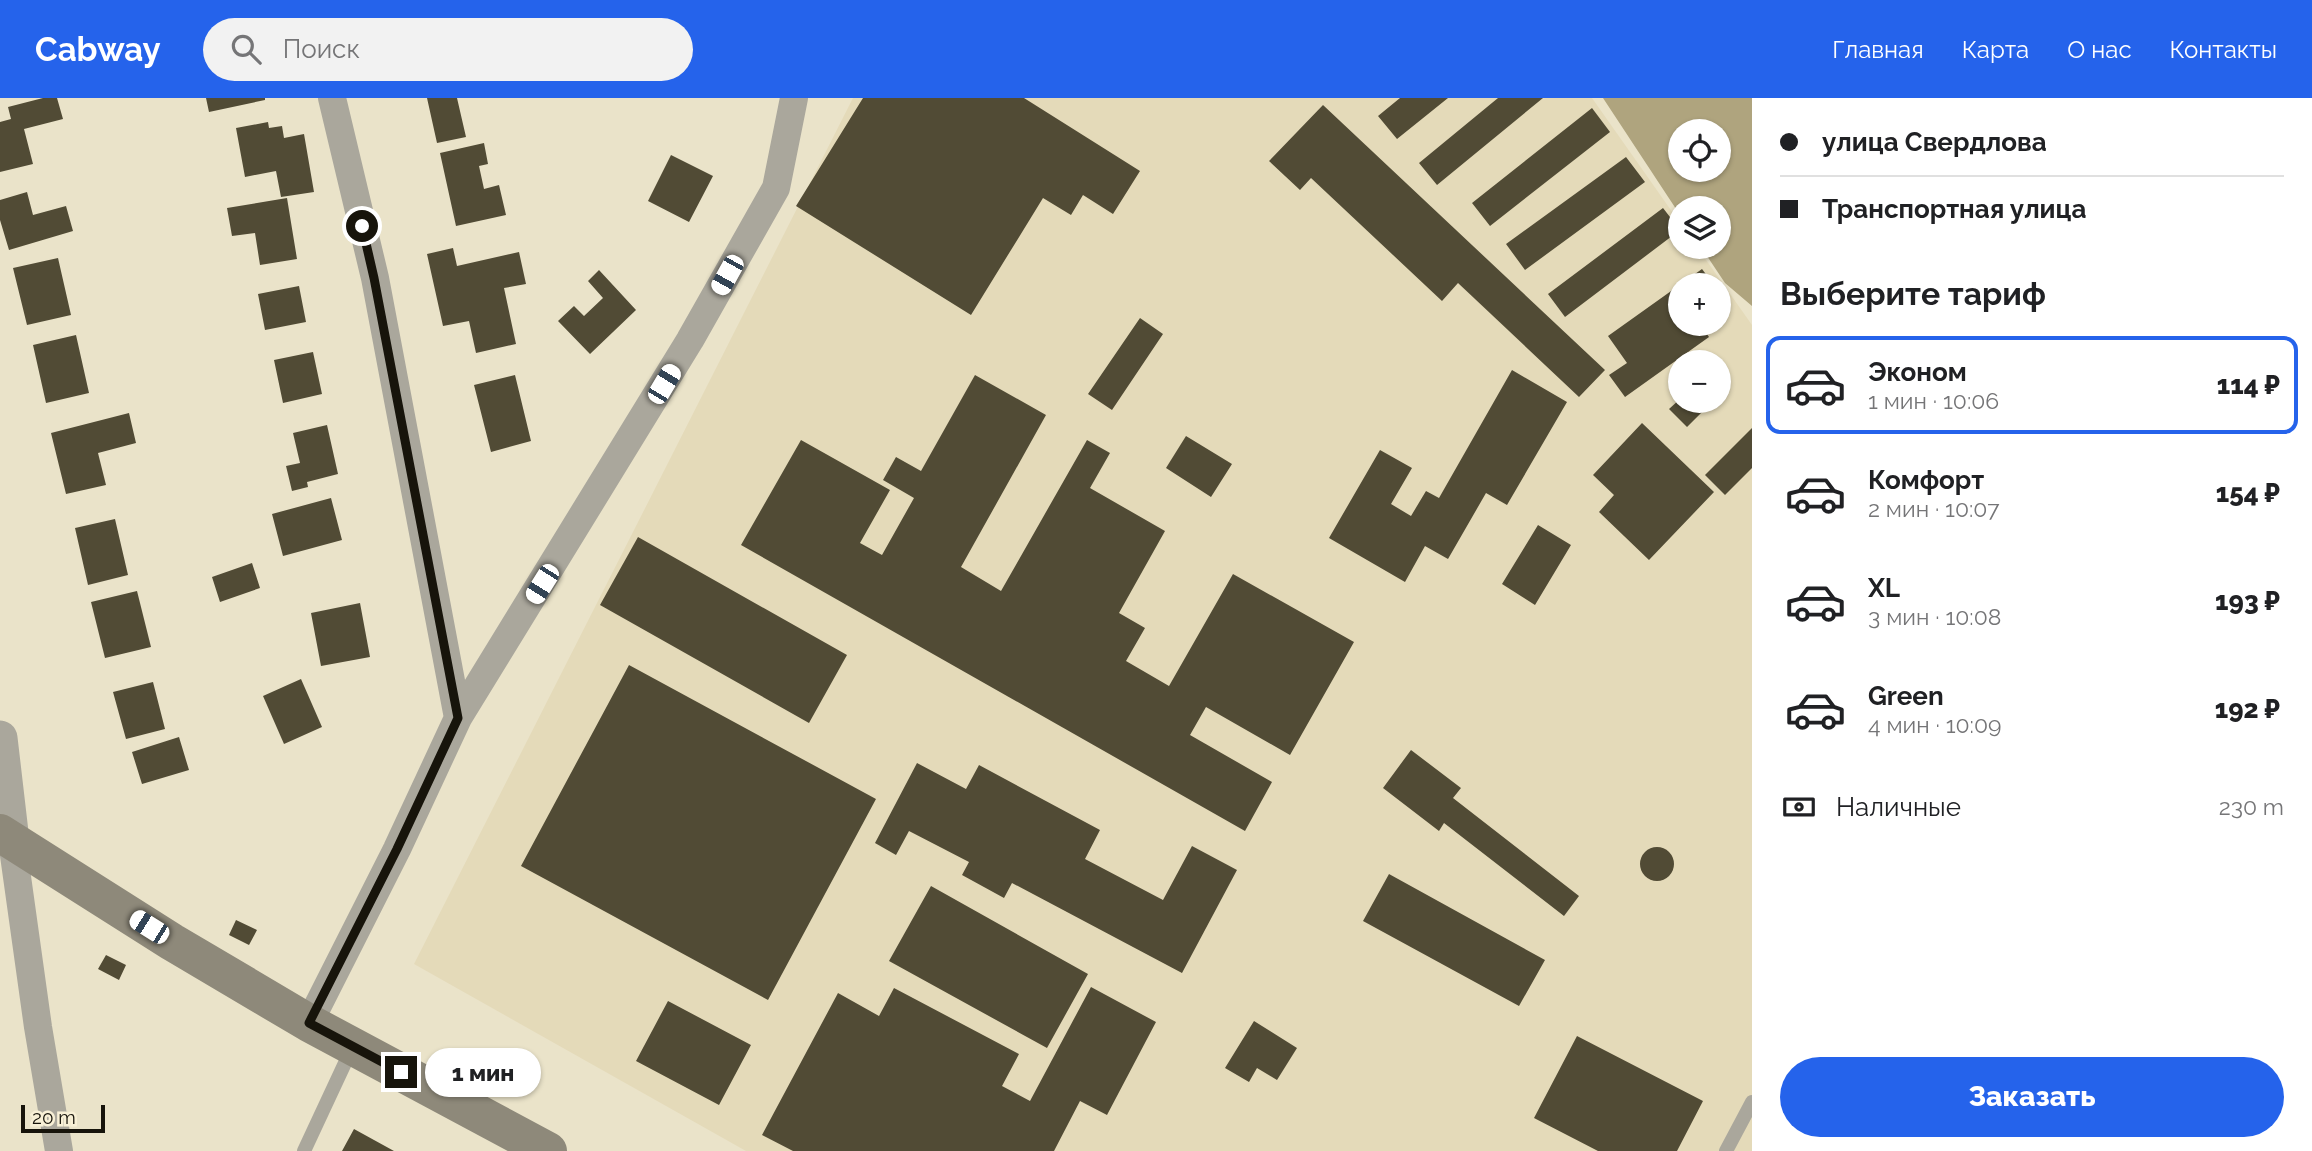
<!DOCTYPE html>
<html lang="ru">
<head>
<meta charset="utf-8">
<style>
  :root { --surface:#fff; --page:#f2f2f2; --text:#202124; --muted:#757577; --line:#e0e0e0; --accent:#2563eb }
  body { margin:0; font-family:Raleway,sans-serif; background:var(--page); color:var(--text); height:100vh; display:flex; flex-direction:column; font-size:26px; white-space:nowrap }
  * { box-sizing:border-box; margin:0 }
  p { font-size:23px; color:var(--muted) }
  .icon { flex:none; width:38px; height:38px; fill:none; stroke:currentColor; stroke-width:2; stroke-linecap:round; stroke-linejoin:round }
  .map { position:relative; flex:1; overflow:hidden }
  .side { display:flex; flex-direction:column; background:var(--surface); width:560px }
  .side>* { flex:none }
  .top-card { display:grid; align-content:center; height:154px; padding:0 28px; background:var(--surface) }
  .controls { position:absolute; left:1668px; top:21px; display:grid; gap:14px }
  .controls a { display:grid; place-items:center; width:63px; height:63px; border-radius:50%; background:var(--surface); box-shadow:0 2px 5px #0004; font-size:35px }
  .scale { position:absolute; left:21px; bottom:18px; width:84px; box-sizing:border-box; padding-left:7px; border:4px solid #17140b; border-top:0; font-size:19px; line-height:24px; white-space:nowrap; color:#17140b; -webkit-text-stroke:5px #f8f0d6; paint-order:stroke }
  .end { position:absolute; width:32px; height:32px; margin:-16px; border:9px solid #17140b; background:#fff; box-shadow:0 0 0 4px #fff }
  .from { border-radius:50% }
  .bubble { position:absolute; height:49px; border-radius:24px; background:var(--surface); box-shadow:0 2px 5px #0004; font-size:23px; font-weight:800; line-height:49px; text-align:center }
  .car { position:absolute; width:21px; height:42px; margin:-21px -10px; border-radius:9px; box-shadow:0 0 5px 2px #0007; background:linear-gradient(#fff 24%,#345 0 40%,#fff 0 76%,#345 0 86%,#fff 0) }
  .top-card b { display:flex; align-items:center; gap:24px; height:66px; font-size:26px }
  .top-card b+b { border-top:2px solid var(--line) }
  .top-card i { width:18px; height:18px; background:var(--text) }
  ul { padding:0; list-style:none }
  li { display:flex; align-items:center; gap:21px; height:98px; margin:0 14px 10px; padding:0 14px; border:4px solid transparent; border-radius:14px }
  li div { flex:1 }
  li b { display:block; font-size:26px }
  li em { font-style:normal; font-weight:800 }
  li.selected { border-color:var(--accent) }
  li>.icon { width:63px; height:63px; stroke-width:1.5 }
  h2 { padding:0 28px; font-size:32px; line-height:84px }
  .pay { display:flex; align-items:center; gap:18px; height:77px; padding:0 28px; font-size:26px }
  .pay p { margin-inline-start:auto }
  .action { display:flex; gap:14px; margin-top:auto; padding:14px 28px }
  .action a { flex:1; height:80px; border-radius:42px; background:var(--accent); color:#fff; font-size:28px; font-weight:800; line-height:80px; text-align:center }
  header { display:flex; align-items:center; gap:42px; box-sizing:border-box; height:98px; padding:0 35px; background:var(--accent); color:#fff }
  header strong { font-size:33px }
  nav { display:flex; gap:38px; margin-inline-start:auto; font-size:24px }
  .search { width:490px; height:63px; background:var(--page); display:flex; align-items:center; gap:18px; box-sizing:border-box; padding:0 24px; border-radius:38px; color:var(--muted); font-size:26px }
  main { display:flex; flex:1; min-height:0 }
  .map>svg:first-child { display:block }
  .built { fill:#e4dab9; fill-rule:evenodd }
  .forest { fill:#afa47e; fill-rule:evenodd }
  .building { fill:#514b35 }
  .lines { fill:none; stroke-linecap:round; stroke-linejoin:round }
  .service { stroke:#aaa79c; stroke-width:14 }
  .minor { stroke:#aaa79c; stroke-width:28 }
  .tertiary { stroke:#aaa79c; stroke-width:35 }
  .secondary { stroke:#8e897a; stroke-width:38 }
  .route { stroke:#17140b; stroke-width:9 }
</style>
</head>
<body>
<header>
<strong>Cabway</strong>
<div class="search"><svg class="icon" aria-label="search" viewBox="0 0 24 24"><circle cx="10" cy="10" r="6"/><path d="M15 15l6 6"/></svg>Поиск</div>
<nav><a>Главная</a><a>Карта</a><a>О нас</a><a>Контакты</a></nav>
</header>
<main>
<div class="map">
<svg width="1752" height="1053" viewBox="0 0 1752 1053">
  <rect width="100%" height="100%" fill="#eae3c9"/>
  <!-- built -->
  <path class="built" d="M853,0H1592L1680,125V149H1697L1752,227V1053H746L414,866ZM1680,187H1718V226H1680ZM1680,264H1718V303H1680Z"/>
  <!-- forest -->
  <path class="forest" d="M1603,0H1752V208L1725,185L1701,149H1718V110H1680V117ZM1680,33H1718V72H1680Z"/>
  <!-- building -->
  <path class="building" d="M43,0H57L63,21L24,31L33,66L0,74V24L11,21L8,9Z
    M206,0H265V2L209,14Z
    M427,0H457L466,39L437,45Z
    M863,0H1024L1140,73L1113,116L1083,97L1071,117L1043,100L971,217L796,108Z
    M1400,0H1448L1397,41L1378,18Z
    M1498,0H1543L1437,87L1419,65Z
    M1323,7L1605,272L1579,299L1458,185L1442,203L1311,80L1300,92L1269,63Z
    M1592,10L1610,34L1490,128L1472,105Z
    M268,24L269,30L282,28L284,40L304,36L314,94L281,99L276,73L245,79L236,30Z
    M484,45L488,66L479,68L484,91L499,87L506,117L456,128L440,55Z
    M671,57L713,78L689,124L648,103Z
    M1626,59L1645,84L1525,172L1506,146Z
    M27,94L33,117L66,108L73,133L9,152L0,122V102Z
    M287,100L297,161L260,167L255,135L232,138L227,110Z
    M1663,110L1680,132L1565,219L1548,196Z
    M453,150L457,168L519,154L526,186L504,190L516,246L476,255L469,223L443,228L427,156Z
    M58,160L71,217L27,227L13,170Z
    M1702,171L1714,187H1680V226H1700L1709,239L1625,299L1609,277L1627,265L1608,238Z
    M599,172L636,212L590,256L558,223L574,208L584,218L603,200L588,183Z
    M299,188L306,224L265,232L258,196Z
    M1140,220L1163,236L1112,312L1088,296Z
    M76,237L89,295L46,305L33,247Z
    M313,254L322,296L283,305L274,262Z
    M1512,272L1567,304L1507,407L1486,395L1448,461L1425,448L1405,484L1329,440L1380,352L1412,370L1391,406L1411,418L1426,393L1439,400Z
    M515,277L531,343L491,354L474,287Z
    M975,277L1046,317L961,469L1001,493L1087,342L1110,355L1090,390L1165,433L1119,515L1145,530L1126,563L1169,588L1233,476L1354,544L1290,657L1206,609L1190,637L1272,684L1245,733L741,447L801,342L890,392L860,445L882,457L914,400L883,382L896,359L921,373Z
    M1680,301V303H1691L1702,314L1687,329L1669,311Z
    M129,315L136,345L98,355L106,387L66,396L51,335Z
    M1642,325L1714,394L1649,462L1599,414L1614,397L1593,377Z
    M327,327L338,376L307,384L308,389L292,393L286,368L300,365L293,335Z
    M1752,330V370L1725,397L1705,377Z
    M1186,338L1232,366L1211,399L1166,370Z
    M331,400L342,442L283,458L272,416Z
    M115,421L128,477L88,487L75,430Z
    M1538,427L1571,447L1535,507L1502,486Z
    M638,439L847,557L809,625L600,507Z
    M252,465L260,490L220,504L212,479Z
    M137,493L151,549L105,560L91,504Z
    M360,505L370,559L321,568L311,515Z
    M629,567L876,701L768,902L521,768Z
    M301,581L322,629L284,646L263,598Z
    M153,584L165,631L126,641L113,594Z
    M179,639L189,672L142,686L132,654Z
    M1411,652L1461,690L1453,700L1579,798L1564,818L1444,725L1439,733L1383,690Z
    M917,665L966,691L979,667L1100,732L1085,761L1163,802L1192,748L1237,772L1182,875L1012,785L1004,800L962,777L969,764L909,733L896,757L875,745Z
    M1640 766a17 17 0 1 1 34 0a17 17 0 1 1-34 0Z
    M1389,776L1545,862L1519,908L1363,823Z
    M931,788L1088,876L1047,950L889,863Z
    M236,822L257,832L249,847L229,837Z
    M106,857L126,867L119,882L98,871Z
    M1091,889L1156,924L1107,1017L1080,1003L1054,1053H793L762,1037L838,895L879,918L894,890L1019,956L1002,988L1030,1003Z
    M668,903L751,947L719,1007L636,963Z
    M1254,923L1297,950L1277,982L1257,970L1249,984L1225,970Z
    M1577,938L1703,1003L1677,1053H1598L1534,1020Z
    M354,1031L394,1053H342Z"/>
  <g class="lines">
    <!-- service -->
    <path class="service" d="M304,1053L352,950
      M1726,1053L1752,1004"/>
    <!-- minor -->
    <path class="minor" d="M332,0L375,180L458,620
      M12,743L38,929L59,1053
      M309,925L397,751L458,620L690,242L776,90L794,0"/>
    <!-- tertiary -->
    <path class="tertiary" d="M0,640L12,743"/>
    <!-- secondary -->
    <path class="secondary" d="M0,735L172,844L309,925L548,1053"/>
  </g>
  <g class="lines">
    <!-- route -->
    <path class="route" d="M362,128L374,180L458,620L397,751L309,925L401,974"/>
  </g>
</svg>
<div class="controls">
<a><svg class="icon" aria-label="locate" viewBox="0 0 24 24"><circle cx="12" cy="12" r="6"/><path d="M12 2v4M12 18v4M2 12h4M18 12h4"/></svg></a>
<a><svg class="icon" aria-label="layers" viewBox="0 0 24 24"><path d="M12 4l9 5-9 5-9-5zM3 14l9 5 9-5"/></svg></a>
<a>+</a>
<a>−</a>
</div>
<div class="scale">20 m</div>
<i class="end from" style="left:362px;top:128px"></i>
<i class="end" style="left:401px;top:974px"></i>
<div class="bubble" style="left:425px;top:950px;width:116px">1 мин</div>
<i class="car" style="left:727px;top:177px;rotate:209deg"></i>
<i class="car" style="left:664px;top:286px;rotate:31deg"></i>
<i class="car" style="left:542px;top:486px;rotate:212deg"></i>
<i class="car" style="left:149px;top:829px;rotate:302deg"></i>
</div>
<section class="side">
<div class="top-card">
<b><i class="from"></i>улица Свердлова</b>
<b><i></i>Транспортная улица</b>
</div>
<h2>Выберите тариф</h2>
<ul>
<li class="selected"><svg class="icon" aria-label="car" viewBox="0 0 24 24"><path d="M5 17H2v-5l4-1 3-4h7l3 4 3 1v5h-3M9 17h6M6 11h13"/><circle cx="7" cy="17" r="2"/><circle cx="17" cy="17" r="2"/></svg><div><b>Эконом</b><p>1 мин · 10:06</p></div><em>114 ₽</em></li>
<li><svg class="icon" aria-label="car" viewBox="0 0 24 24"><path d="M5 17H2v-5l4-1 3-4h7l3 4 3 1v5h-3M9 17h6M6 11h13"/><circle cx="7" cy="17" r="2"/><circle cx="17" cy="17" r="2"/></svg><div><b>Комфорт</b><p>2 мин · 10:07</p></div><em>154 ₽</em></li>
<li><svg class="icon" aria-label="car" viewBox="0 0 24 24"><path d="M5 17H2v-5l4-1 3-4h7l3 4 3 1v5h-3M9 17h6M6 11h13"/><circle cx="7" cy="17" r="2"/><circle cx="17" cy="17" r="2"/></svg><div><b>XL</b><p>3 мин · 10:08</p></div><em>193 ₽</em></li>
<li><svg class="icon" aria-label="car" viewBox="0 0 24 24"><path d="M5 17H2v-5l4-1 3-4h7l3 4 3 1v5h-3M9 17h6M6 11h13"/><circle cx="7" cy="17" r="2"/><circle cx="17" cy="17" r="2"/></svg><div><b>Green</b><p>4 мин · 10:09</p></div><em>192 ₽</em></li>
</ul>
<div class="pay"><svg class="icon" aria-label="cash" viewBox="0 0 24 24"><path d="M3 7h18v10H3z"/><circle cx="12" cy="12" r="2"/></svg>Наличные<p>230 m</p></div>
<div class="action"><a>Заказать</a></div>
</section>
</main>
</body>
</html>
